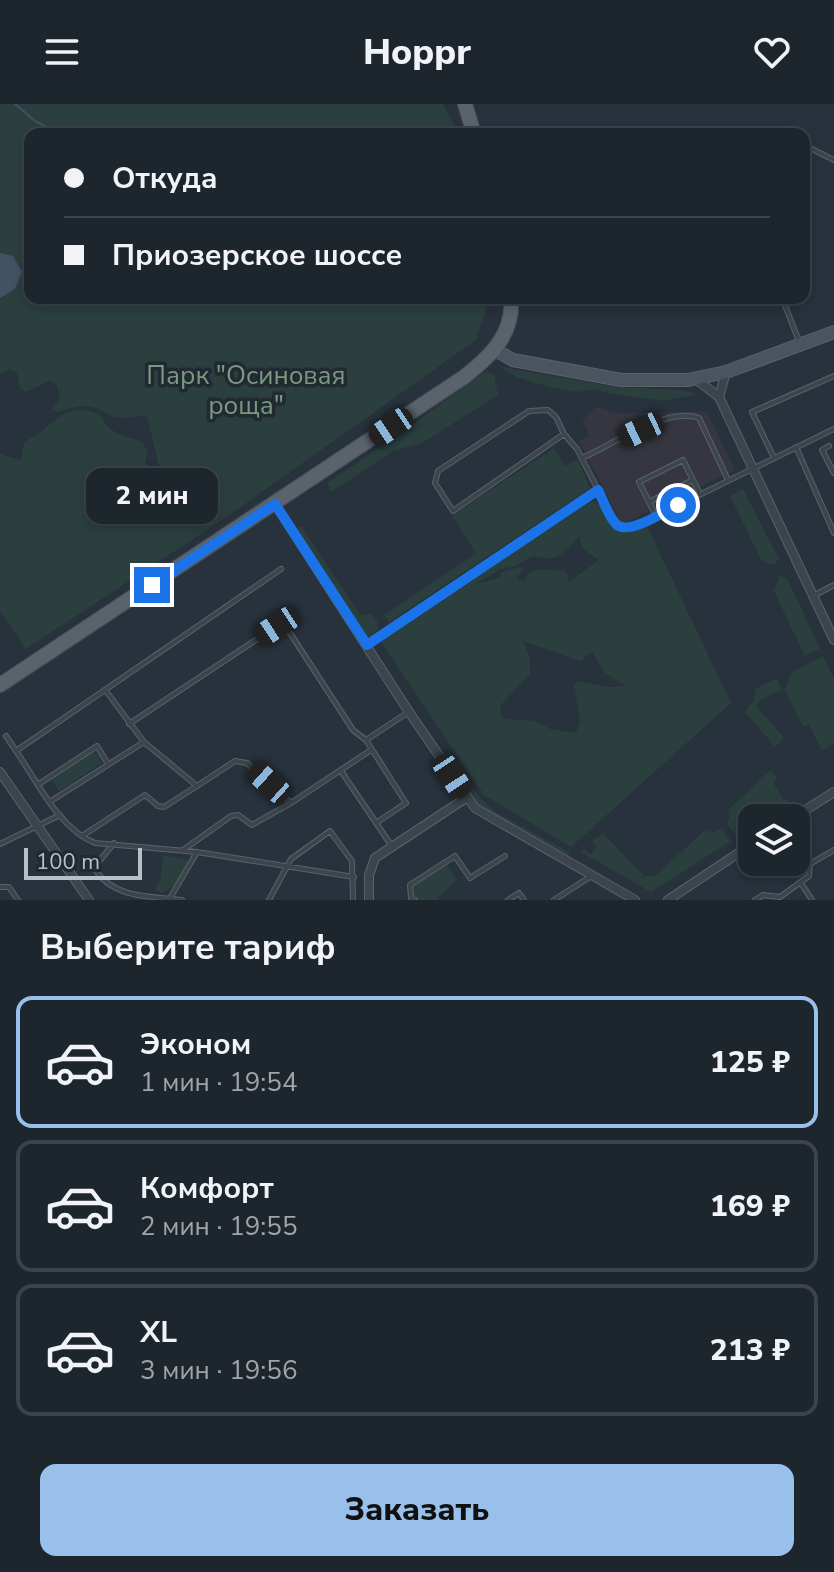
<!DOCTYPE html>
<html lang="ru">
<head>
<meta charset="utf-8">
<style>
  :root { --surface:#1e262d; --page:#262e35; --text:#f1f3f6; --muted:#a1a5aa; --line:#3c4349; --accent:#99c0eb }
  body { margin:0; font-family:"Nunito Sans",sans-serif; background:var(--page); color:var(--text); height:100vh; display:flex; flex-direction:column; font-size:30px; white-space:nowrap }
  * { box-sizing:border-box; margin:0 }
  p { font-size:26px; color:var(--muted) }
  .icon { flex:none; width:44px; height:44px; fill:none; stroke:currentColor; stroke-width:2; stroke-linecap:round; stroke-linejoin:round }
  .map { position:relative; height:796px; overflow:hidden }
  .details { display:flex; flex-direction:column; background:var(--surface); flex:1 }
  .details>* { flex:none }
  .guide { position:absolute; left:24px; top:24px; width:786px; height:176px; border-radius:16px; box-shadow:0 4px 12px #0003,0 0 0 2px var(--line); display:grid; align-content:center; height:176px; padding:0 40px; background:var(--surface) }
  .buttons { position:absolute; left:738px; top:700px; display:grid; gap:16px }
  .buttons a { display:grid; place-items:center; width:72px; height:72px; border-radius:16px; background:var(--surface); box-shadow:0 4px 12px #0003,0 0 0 2px var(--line); font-size:40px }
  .scale { position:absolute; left:24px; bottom:20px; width:118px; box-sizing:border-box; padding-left:8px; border:4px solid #b8bfc7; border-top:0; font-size:22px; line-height:28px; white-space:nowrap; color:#b8bfc7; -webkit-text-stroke:6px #212932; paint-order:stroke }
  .end { position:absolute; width:36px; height:36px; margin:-18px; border:10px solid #1a73e8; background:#fff; box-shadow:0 0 0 4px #fff }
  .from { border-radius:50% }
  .bubble { position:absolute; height:56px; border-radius:16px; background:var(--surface); box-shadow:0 4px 12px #0003,0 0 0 2px var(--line); font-size:26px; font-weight:800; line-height:56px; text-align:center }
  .car { position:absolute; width:24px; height:48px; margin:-24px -12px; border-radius:10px; box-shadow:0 0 6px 2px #0007; background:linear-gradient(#222 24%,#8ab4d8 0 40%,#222 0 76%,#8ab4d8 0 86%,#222 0) }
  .guide b { display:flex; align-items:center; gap:28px; height:76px; font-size:30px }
  .guide b+b { border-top:2px solid var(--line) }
  .guide i { width:20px; height:20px; background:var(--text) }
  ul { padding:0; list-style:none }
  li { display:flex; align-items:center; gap:24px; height:132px; margin:0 16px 12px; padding:0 24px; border:4px solid var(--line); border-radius:16px }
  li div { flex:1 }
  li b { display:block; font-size:30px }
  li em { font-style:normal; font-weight:800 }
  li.on { border-color:var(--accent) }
  li>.icon { width:72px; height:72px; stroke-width:1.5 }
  h2 { padding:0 40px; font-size:36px; line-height:96px }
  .primary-button { display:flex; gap:16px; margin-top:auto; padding:16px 40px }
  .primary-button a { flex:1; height:92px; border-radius:16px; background:var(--accent); color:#111; font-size:32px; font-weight:800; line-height:92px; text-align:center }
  header { display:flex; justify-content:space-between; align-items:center; height:104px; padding:0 40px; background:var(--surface); font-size:36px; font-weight:800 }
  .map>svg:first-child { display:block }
  .medical { fill:#363641 }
  .green { fill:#2b3f3e; fill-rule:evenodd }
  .water { fill:#405263 }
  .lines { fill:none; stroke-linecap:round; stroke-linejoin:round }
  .stream { stroke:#405263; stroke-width:2 }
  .lane-casing { stroke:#5a626a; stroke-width:6 }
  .street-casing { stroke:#5a626a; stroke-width:10 }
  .secondary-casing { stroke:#5a626a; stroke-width:14 }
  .primary-casing { stroke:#454d56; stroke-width:16 }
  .lane { stroke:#3c444c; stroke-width:4 }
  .street { stroke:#3c444c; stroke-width:8 }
  .secondary { stroke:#4a545f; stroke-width:12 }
  .primary { stroke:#5a636c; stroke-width:14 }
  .route { stroke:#1a73e8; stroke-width:10 }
  .labels { text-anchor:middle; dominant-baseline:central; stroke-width:7; stroke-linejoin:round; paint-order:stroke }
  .park-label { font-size:26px; fill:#799a7e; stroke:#212932 }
</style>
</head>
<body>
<header><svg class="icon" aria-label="menu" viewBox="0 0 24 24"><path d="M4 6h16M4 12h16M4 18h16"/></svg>Hoppr<svg class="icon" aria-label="heart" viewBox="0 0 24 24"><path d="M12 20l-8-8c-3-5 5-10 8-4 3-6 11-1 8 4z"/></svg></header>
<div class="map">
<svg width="834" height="796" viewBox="0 0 834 796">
  <rect width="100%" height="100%" fill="#28323c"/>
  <!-- medical -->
  <path class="medical" d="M596,303L618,309L707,308L735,366L624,419L620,416L579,337L589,332L587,324L582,317Z"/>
  <!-- green -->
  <path class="green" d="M0,0H443L459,30H30V194H489V196L476,236L228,412L26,545L0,507V350L21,356L24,338C54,325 64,293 101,312C108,330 125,331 142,338L148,349L145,357L148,365L159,362L147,313C137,311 130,314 121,314C110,314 105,308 97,304C84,299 71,304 58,308L53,305L60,293L56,280L49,277L26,288L20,284L17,269L10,265L0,270Z
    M497,262L616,283L681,286L693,289L694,291L663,297L606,289L596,285L578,288L552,284L517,273Z
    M486,267L494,271L498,291L422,339L393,347L333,387L330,386L327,379L394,334Z
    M554,344L565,362L577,355L590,384L389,518L384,511L476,449L452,412Z
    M743,385L779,455L774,461L762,457L730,392Z
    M594,397C619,409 600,440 646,420L731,599L571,743L484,691L381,538L585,401ZM579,433L583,445L599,456L571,476L567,477L569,473L564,467L538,465L528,470L525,477L516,475L524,465L518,464L501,468L500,474L476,480L501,465L515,462L533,452L549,455L559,452ZM523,537L580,557L592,548L604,568L625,582L609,583L577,577L574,581L580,617L576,629L550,625L535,617L502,615L500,602L530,570V553Z
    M301,422L361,512L370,510L377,517L378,526L367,534L296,426Z
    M779,472L787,474L820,544L805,552L774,487Z
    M823,552L834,575V639L822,647L809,620L803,623L785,586L792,568Z
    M777,574L782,586L760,596L757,603L784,634L775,643L745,608L754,596L755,585Z
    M94,647L102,659L59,687L51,675Z
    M460,666L480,694L497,709L571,749L566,753L488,710L475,698L457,672V668Z
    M771,666L777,673L774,680L783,695L791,696L764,714H752V722L737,732L727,720L730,712L728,706Z
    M721,725L731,737L651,788L581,748L584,745L590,750L597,743L592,737L603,729L644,772H655L704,727L715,728Z
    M163,751L188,756C182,768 174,786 161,789L155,784L161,774Z
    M445,759L457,775L436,796H415L411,794L410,781Z"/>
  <!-- water -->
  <path class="water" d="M0,149L13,152L22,168L15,185L0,194Z"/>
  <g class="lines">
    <!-- stream -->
    <path class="stream" d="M15,0L35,17L61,30
      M22,168L30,166"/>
    <!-- lane casing -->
    <g class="lane-casing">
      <path id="lane" d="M804,41L834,56
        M705,194H726
        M782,194L799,237
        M564,330L556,313L548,306L529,307L438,367L435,379L453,407L564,330L577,345L612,413C620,424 628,426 640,420L834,325
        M829,342L822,346L834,369
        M796,343L834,429
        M582,354C612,341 667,302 699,314L728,376
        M774,354L752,308L834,272
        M649,398L693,376
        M656,412L639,378L683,356L700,390
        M281,465L16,647C37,677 59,725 95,739L197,748L354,773
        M813,492L834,481
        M367,541L598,386
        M129,620L277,522L288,526L353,626L366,636L406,699L376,719
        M6,632L16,647
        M366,636L407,609
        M144,638L197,682L235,657L247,659L291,699L371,646
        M341,667L391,741
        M39,680L97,642L108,660
        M51,697L144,638L106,587
        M82,732L145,691L158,702L164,703L197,682
        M114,739L97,760L96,767C115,795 152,792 182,796
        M0,740L60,711
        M183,746L231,712L238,711L252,721L291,699
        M810,760L834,746
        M801,779L812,796
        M0,783H9L18,796
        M170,794L197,748
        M269,796L291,755L330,727L352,757L353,796
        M415,796L411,794L410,781L455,752L470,774L505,752
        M508,796L519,789L524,796
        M554,796L593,771
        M755,796L763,791L780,793L809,772L810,760L796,739"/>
    </g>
    <!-- street casing -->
    <g class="street-casing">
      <path id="street" d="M697,276L719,293L834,536
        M719,293L726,268
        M275,400L409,608L475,704L635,796
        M0,668L89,796
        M793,714L834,688
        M369,796V771L375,754L466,694
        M668,796L752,740"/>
    </g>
    <!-- secondary casing -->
    <g class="secondary-casing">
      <path id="secondary" d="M495,246L513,256L621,276H688L726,268L834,228"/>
    </g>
    <!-- primary casing -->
    <g class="primary-casing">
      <path id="primary" d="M465,0L474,30
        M0,581L464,273C491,252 514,230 511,194"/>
    </g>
    <!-- lane -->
    <use href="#lane" class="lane"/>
    <!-- street -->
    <use href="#street" class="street"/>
    <!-- secondary -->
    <use href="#secondary" class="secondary"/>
    <!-- primary -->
    <use href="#primary" class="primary"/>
  </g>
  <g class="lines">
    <!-- route -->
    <path class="route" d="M152,481L275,400L367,541L598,386C603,396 609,414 617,421C630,431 665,407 678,401"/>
  </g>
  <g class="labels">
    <!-- park labels -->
    <g class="park-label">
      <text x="246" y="271">Парк "Осиновая<tspan x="246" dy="30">роща"</tspan></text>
    </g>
  </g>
</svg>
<div class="buttons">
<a><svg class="icon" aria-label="layers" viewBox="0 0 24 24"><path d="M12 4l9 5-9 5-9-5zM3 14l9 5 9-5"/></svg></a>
</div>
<div class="scale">100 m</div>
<i class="end from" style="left:678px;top:401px"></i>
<i class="end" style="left:152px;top:481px"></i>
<div class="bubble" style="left:86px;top:364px;width:132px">2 мин</div>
<i class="car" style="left:391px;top:323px;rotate:236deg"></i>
<i class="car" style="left:641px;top:326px;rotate:245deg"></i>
<i class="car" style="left:277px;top:522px;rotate:237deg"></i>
<i class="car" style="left:452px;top:672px;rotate:147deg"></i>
<i class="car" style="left:269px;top:679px;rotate:312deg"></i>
<div class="guide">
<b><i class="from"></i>Откуда</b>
<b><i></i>Приозерское шоссе</b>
</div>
</div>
<section class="details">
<h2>Выберите тариф</h2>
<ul>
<li class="on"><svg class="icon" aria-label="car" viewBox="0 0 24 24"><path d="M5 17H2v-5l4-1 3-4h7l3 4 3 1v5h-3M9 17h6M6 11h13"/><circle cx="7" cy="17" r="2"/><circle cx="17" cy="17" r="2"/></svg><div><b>Эконом</b><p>1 мин · 19:54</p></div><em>125 ₽</em></li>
<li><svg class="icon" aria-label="car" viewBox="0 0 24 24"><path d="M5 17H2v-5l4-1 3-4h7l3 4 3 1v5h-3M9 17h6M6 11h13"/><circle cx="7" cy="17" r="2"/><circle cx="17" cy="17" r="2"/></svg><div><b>Комфорт</b><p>2 мин · 19:55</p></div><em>169 ₽</em></li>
<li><svg class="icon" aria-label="car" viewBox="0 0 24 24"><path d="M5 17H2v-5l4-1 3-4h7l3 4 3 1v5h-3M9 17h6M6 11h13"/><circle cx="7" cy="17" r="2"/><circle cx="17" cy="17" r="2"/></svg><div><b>XL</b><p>3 мин · 19:56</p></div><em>213 ₽</em></li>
</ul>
<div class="primary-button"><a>Заказать</a></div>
</section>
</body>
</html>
